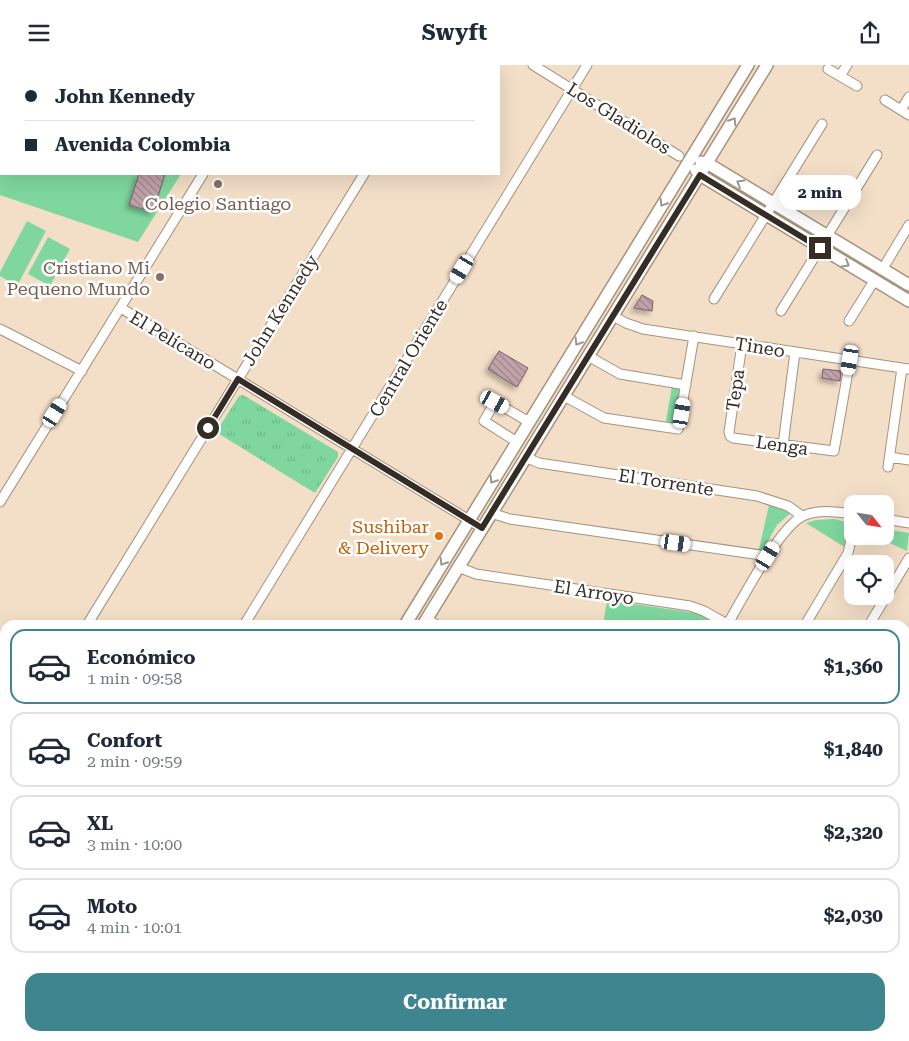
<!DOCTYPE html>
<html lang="es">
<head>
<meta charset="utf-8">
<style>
  :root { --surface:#fff; --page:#f6f6f7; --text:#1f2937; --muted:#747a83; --line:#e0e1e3; --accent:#3f858f }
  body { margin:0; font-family:"Roboto Serif",serif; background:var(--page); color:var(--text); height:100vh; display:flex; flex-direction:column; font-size:19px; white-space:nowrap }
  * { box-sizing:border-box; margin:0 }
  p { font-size:16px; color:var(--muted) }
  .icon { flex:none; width:28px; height:28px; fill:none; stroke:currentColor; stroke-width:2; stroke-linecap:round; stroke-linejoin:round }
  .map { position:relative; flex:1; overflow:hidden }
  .drawer { position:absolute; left:0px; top:555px; width:910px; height:421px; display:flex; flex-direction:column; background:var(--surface); border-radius:15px 15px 0 0; box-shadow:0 5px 20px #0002 }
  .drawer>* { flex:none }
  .top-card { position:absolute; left:0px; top:0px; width:500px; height:110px; box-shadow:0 5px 20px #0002; display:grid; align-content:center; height:110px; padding:0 25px; background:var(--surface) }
  .needle { width:32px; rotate:120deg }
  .fabs { position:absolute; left:844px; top:430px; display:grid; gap:10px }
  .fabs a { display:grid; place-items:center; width:50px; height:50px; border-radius:10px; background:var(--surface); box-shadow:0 5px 20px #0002; font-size:25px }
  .end { position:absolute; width:22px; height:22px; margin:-11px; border:6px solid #352d25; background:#fff; box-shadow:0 0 0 2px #fff }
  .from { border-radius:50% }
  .bubble { position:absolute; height:35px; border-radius:15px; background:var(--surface); box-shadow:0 5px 20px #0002; font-size:16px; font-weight:700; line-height:35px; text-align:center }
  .car { position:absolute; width:15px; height:30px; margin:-15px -8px; border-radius:6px; box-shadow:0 0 4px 1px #0007; background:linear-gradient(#fff 24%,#345 0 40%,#fff 0 76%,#345 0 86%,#fff 0) }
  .top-card b { display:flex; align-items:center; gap:18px; height:48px; font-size:19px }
  .top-card b+b { border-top:1px solid var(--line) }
  .top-card i { width:12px; height:12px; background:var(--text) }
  ul { padding:9px 0 0; list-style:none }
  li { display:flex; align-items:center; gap:15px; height:75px; margin:0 10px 8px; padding:0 15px; border:2px solid var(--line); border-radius:15px }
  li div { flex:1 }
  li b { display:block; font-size:19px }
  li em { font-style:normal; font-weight:700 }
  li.selected { border-color:var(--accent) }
  li>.icon { width:45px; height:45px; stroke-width:1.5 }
  .button { display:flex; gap:10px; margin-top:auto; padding:10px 25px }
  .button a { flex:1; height:58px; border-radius:15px; background:var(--accent); color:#fff; font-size:20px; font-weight:700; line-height:58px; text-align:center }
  header { display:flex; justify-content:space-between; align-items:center; height:65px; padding:0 25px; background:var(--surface); font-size:22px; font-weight:700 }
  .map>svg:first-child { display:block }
  .grass { fill:#7fd79e }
  .park { fill:url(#park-tufts) }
  .building { fill:url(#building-back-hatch); stroke:#7a5e67; filter:url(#shadow) }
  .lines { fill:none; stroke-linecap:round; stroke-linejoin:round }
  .minor-casing { stroke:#a6937d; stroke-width:11 }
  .major-casing { stroke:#a6937d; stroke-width:14 }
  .path { stroke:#948676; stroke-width:2; stroke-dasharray:2.5 2.5; stroke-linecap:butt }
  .minor { stroke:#fff; stroke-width:9 }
  .major { stroke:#fff; stroke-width:11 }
  .oneway { stroke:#9a9692 }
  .route { stroke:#352d25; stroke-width:6 }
  .education-dot { fill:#8d6e63; stroke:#fff; stroke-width:2 }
  .food-dot { fill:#e8710a; stroke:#fff; stroke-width:2 }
  .labels { text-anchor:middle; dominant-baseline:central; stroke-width:5; stroke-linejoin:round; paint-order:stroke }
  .street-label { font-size:18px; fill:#352d25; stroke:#fff }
  .education-label { font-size:18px; fill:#785e54; stroke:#fff }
  .food-label { font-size:18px; fill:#c56008; stroke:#fff; text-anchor:end }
</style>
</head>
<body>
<header><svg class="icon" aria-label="menu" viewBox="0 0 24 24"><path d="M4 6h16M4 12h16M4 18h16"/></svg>Swyft<svg class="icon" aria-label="share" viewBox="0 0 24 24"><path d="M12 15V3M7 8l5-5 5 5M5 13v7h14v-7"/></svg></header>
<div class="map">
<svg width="909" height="976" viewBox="0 0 909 976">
  <defs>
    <pattern id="park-tufts" width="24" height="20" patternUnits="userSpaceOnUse" patternTransform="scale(1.25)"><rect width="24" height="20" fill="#7fd79e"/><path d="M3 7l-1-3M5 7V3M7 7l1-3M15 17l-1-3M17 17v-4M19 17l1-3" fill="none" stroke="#6eb988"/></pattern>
    <pattern id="building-back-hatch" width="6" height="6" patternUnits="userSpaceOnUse" patternTransform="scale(1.25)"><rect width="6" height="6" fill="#c0a2ab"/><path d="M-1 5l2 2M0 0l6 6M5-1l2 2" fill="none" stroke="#9d848b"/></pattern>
    <filter id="shadow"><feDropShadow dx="-3.5" dy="3.5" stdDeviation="2.5" flood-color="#0004"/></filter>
  </defs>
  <rect width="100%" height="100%" fill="#f3dec7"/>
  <!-- grass -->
  <path class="grass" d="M0,0L40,1H1V109H181L138,177L0,130Z
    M27,156L46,166L17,221L0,211V207Z
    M48,172L70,184L50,221L28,209Z
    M672,321L681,323L678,359L665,361Z
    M769,440L781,441L793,446L777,460L763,485L759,484Z
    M834,454L846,457V483L806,458L816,455Z
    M885,464L909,468L907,486L875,471H885Z
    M607,535L695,548L718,558L716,560H603Z"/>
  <!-- park -->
  <path class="park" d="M243,330L338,387V392L315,428L216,367L239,331Z
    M662,549L703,555L702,560H661Z"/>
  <!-- building -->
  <path class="building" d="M139,109H165L153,147L129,140Z
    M642,230L653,236L652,246L634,243Z
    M499,286L528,303L517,322L488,304Z
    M823,304L841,306L840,316L822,313Z
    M906,662H909V677L905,676Z
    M907,690H909V705L907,704Z
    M905,713L909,716L905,725Z
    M907,739L909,741V757L905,755V742Z
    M905,799L909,802V807H908L906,810L905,814Z
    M909,894V922L905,928V900Z"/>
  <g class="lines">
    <!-- minor casing -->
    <g class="minor-casing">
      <path id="minor" d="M139,0L143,1
        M533,0L679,91
        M121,1V0
        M175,1V0
        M269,1L270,0
        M430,1L431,0
        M828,4L857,21
        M840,11L847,0
        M885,35L909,50
        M901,45L909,32
        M827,171L877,90
        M882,205L909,160
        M714,234L822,59
        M121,243L482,463
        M781,246L820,183
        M613,251L626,258L643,264L909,304
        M849,256L874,216
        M0,264L82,306
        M742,279L729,367L730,371L733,373L834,386L850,295
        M588,291L620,309L686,320
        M564,331L604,353L678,364L694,271
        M517,377L484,356L495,337L529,357
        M783,380L795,287
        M525,392L539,398L757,431L788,441L802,451
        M890,392L909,395
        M888,402L902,303
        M0,437L203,109
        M491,448L510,454L768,491
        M885,454L909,458
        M458,502L476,509L690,541L704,546L727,559
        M426,554L437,560
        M87,560L364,109
        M244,560L587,0
        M727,560C742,535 779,462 803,451C819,444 836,447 852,449
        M805,560L848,488L851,475L852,449
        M869,560L909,493
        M908,624L909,607
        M0,628L5,631
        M905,683H909
        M0,702L5,694
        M905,790L909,792
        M905,850L909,843
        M905,870L909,863
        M0,958L5,950
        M423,971L451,976
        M52,976H58
        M339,976V971
        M397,976L398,971
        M486,976V971
        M547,976L548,971
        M605,976V971
        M662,976L663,971
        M732,976L733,971
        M830,976L833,971
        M842,976L845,971"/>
    </g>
    <!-- major casing -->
    <g class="major-casing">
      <path id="major" d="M701,97L707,98L909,220
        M696,105L700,110L909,236
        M405,560L748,0
        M423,560L767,0
        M150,976L153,971
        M170,976L173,971"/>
    </g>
    <!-- path -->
    <path class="path" d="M905,831L909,824
      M905,885L909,879
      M818,976L821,971"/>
    <!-- minor -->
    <use href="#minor" class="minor"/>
    <!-- major -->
    <use href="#major" class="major"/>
  </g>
  <!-- one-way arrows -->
  <defs><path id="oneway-chevron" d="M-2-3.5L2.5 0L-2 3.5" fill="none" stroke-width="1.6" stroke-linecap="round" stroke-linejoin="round" transform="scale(1.25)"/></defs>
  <g class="oneway">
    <use href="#oneway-chevron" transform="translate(733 56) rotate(-58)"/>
    <use href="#oneway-chevron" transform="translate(740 118) rotate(-149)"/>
    <use href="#oneway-chevron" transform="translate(663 138) rotate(122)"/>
    <use href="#oneway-chevron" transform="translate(846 199) rotate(31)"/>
    <use href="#oneway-chevron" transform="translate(578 277) rotate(122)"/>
    <use href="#oneway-chevron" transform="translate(493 415) rotate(122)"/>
    <use href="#oneway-chevron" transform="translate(443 497) rotate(122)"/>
  </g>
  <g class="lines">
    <!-- route -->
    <path class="route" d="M208,363L238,314L482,463L700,110L820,183"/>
  </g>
  <!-- markers -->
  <g class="education-dot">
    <circle cx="218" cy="119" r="5"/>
    <circle cx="160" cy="212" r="5"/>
  </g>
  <circle class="food-dot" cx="439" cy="471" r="5"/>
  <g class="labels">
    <!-- street labels -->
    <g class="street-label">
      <text transform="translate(619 53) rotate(32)">Los Gladiolos</text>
      <text transform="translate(280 245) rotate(-58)">John Kennedy</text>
      <text transform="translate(173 275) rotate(31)">El Pelícano</text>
      <text transform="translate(760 282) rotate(9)">Tineo</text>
      <text transform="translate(408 293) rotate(-59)">Central Oriente</text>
      <text transform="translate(735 325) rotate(-82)">Tepa</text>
      <text transform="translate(782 380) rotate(8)">Lenga</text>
      <text transform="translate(666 417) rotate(9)">El Torrente</text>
      <text transform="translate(594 527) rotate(9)">El Arroyo</text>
    </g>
    <!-- education labels -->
    <g class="education-label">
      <text x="218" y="138">Colegio Santiago</text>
      <text x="150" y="202" text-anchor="end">Cristiano Mi<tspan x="150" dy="21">Pequeno Mundo</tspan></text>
    </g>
    <!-- food labels -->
    <g class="food-label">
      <text x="429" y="461">Sushibar<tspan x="429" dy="21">&amp; Delivery</tspan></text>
    </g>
  </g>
</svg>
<div class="fabs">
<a><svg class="needle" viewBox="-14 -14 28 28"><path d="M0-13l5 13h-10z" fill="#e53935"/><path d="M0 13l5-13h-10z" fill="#747a83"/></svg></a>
<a><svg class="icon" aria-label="locate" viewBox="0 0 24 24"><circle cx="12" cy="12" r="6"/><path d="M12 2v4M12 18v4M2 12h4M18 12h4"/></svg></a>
</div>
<i class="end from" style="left:208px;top:363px"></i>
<i class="end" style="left:820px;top:183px"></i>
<div class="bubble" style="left:779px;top:110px;width:82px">2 min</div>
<i class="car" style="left:462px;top:204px;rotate:211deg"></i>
<i class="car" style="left:850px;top:295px;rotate:189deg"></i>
<i class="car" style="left:495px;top:337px;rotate:119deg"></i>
<i class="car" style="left:55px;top:348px;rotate:32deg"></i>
<i class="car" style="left:682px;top:348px;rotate:9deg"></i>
<i class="car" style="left:676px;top:478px;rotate:98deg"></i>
<i class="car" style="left:768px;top:491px;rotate:31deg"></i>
<div class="top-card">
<b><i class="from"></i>John Kennedy</b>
<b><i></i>Avenida Colombia</b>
</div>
<section class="drawer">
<ul>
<li class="selected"><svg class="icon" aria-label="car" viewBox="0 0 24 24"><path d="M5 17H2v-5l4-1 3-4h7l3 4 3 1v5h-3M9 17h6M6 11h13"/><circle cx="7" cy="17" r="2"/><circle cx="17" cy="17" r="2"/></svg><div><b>Económico</b><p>1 min · 09:58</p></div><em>$1,360</em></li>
<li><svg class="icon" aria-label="car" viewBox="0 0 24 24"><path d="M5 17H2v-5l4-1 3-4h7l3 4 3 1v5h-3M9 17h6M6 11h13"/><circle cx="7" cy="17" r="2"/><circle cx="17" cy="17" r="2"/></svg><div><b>Confort</b><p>2 min · 09:59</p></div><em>$1,840</em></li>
<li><svg class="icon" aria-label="car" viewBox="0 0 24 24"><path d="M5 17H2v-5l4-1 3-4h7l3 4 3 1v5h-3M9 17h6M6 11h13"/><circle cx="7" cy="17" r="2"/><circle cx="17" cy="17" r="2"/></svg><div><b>XL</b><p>3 min · 10:00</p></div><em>$2,320</em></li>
<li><svg class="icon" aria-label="car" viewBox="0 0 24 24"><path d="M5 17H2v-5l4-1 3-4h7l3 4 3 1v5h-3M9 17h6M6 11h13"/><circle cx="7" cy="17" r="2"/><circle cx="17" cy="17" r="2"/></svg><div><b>Moto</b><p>4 min · 10:01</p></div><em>$2,030</em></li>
</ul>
<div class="button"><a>Confirmar</a></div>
</section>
</div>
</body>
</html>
